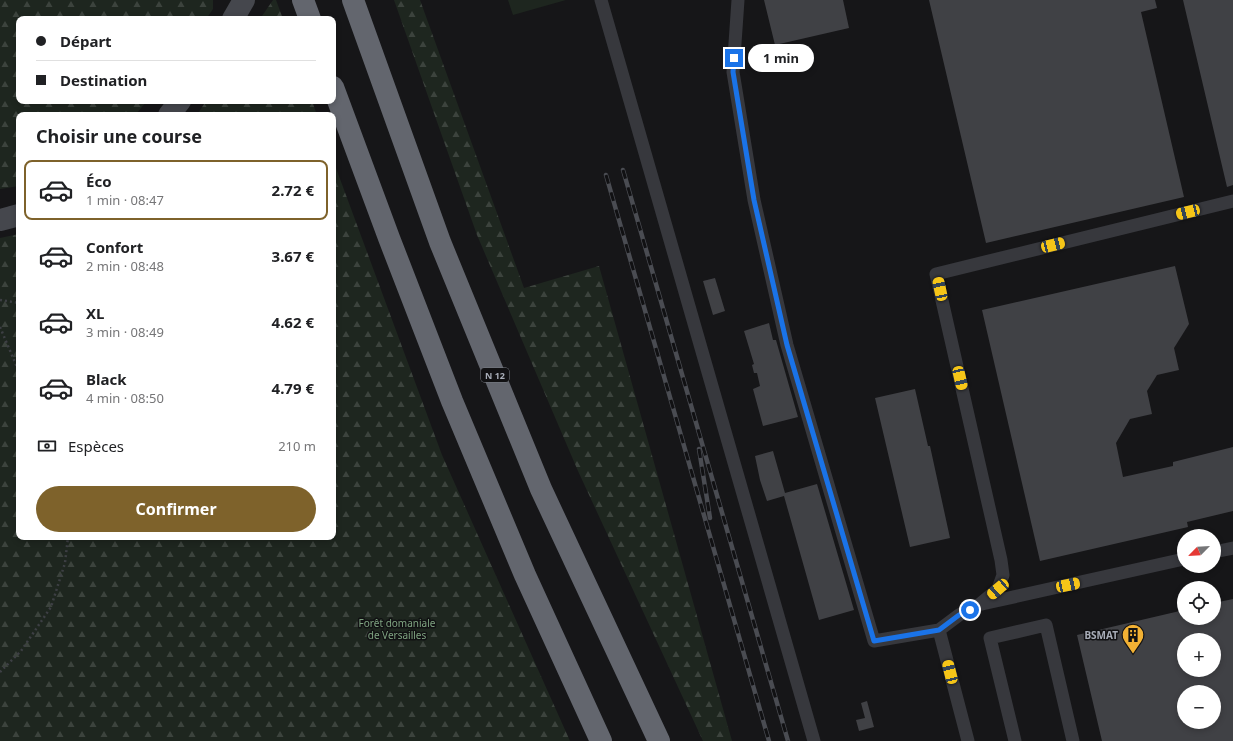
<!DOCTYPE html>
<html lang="fr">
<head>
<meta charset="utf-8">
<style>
  :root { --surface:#fff; --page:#f2f2f2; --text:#202124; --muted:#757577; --line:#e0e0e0; --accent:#7e622b }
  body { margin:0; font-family:"Noto Sans",sans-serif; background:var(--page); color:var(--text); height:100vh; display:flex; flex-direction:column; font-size:15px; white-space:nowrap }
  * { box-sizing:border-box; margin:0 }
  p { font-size:13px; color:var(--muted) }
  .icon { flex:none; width:22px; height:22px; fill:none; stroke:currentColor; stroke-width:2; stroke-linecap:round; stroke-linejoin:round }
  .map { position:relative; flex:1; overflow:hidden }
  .panel { position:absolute; left:16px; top:112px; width:320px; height:428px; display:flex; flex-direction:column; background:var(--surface); border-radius:8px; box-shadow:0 2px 6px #0003 }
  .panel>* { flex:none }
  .hud { position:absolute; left:16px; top:16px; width:320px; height:88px; border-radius:8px; box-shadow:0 2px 6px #0003; display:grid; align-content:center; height:88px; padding:0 20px; background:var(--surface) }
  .needle { width:26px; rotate:246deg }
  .fabs { position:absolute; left:1177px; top:529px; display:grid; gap:8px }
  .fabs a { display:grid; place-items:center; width:44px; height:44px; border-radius:50%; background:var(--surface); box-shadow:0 2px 6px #0003; font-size:20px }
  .end { position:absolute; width:18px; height:18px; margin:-9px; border:5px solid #1a73e8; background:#fff; box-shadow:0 0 0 2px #fff }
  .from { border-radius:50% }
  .bubble { position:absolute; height:28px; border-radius:14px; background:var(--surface); box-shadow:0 2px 6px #0003; font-size:13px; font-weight:700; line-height:28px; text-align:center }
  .car { position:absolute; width:12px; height:24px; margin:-12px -6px; border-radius:5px; box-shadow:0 0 3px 1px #0007; background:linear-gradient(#f5c518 24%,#345 0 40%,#f5c518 0 76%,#345 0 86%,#f5c518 0) }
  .hud b { display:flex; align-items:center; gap:14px; height:38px; font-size:15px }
  .hud b+b { border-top:1px solid var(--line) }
  .hud i { width:10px; height:10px; background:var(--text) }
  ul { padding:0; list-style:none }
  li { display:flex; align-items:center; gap:12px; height:60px; margin:0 8px 6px; padding:0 12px; border:2px solid transparent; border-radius:8px }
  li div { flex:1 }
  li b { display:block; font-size:15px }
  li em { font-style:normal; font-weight:700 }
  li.on { border-color:var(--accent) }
  li>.icon { width:36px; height:36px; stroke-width:1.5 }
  h2 { padding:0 20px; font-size:18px; line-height:48px }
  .pay { display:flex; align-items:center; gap:10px; height:44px; padding:0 20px; font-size:15px }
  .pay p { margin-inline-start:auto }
  .button { display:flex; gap:8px; margin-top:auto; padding:8px 20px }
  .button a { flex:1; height:46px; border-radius:24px; background:var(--accent); color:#fff; font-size:16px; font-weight:700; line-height:46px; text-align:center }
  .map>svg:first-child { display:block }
  .forest { fill:url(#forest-firs) }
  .pitch { fill:#1e261f }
  .building { fill:#404145; fill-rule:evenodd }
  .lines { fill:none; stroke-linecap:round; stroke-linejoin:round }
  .path { stroke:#3d3f44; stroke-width:2.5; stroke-dasharray:2 3; stroke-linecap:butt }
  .lane { stroke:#37383d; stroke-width:13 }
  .secondary { stroke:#45474d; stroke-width:22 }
  .highway { stroke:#63666e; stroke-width:22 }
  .rail-casing { stroke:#4a4c52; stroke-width:4.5 }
  .rail { stroke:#111113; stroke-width:3; stroke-dasharray:9; stroke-linecap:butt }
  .route { stroke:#1a73e8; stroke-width:5 }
  .labels { text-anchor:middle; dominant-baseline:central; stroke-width:3; stroke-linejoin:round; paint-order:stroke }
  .shield { fill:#111113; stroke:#7b7e86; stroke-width:1 }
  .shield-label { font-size:9px; font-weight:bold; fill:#a8adb8 }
  .park-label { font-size:10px; fill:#7fa381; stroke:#111113 }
  .poi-label { font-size:10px; font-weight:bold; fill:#a8adb8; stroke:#111113; text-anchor:end }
</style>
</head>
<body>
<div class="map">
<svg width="1233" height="741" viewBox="0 0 1233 741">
  <defs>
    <pattern id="forest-firs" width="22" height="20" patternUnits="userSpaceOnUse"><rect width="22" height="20" fill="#1e261f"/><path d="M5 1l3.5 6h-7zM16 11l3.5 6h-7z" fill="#3c433d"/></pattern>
  </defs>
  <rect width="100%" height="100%" fill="#161618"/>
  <!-- forest -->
  <path class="forest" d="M0,0H213V9L206,19H19V101H147L135,115H19V186L0,189Z
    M273,0H276L283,19H260Z
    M394,0H420L524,288L599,266L732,741H703L578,471L477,235Z
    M206,101H312L317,115H197Z
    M333,160L442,455L570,741H0V238L19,234V537H333Z"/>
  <!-- pitch -->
  <path class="pitch" d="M508,0H566L513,15Z"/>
  <!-- building -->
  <path class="building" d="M764,0H843L849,28L775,45Z
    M929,0H1155L1157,8L1141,12L1184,197L986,243Z
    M1183,0H1233V185L1227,187Z
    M1175,266L1189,324L1174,348L1179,370L1157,375L1147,391L1152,414L1130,419L1116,443L1123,477L1173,466V462L1233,447V511L1187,522L1188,527L1040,561L982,310Z
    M715,278L725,311L713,315L703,281Z
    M769,323L773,340H776L798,417L763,426L753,389L760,386L757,373H754L752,365L754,364L744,331Z
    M915,389L928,446H930L950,538L910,547L875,398Z
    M773,451L785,493L817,484L854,610L819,620L784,496L767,501L760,480L755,456Z
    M1233,599V741H1102L1077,635L1184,610V618H1214V603ZM1184,640H1214V670H1184ZM1184,692H1214V722H1184Z
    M867,701L874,727L859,731L856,720L865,718L861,703Z"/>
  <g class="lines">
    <!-- path -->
    <path class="path" d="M0,300L19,303
      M0,327L19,372
      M0,672L21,651L51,607L65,563L68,537"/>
    <!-- lane -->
    <path class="lane" d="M601,0L814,741
      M738,0L733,72L754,200L787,345L874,641L939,630L959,615L980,604L998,589L1003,575L1001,560L936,274L1233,201
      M1214,552L1233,548
      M982,604L1184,559
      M939,630L968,741
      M1015,741L990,638L1046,625L1073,741"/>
    <!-- secondary -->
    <path class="secondary" d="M233,19L244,0
      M169,115L180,101
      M0,220L19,215"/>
    <!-- highway -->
    <path class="highway" d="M303,0L310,19
      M353,0L440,242L541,489L659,741
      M333,87L389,238L452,401L525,575L601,741"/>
    <!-- rail casing -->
    <g class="rail-casing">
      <path id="rail" d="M623,170L788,741
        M606,175L769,741
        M699,449L710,518"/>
    </g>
    <!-- rail -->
    <use href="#rail" class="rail"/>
  </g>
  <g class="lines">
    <!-- route -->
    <path class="route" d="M734,58L733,72L754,200L787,345L874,641L939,630L959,615L970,610"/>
  </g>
  <!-- icons -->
  <defs>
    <g id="building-pin" transform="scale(1.15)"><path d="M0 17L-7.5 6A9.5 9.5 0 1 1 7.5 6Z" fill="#f2b134" stroke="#111113"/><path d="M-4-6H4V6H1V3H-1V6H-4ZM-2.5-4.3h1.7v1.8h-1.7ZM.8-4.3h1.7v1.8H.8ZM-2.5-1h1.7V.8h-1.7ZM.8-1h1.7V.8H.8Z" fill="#111"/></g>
  </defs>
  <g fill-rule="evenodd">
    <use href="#building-pin" x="1133" y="635"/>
  </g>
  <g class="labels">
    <!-- shield labels -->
    <rect class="shield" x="481" y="368" width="28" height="14" rx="3"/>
    <g class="shield-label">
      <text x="495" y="375">N 12</text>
    </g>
    <!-- park labels -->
    <g class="park-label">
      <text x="397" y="623">Forêt domaniale<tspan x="397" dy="12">de Versailles</tspan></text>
    </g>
    <!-- poi labels -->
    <g class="poi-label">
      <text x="1118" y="635">BSMAT</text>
    </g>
  </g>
</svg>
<div class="fabs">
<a><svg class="needle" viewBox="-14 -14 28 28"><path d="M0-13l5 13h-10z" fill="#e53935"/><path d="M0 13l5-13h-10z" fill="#757577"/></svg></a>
<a><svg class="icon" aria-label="locate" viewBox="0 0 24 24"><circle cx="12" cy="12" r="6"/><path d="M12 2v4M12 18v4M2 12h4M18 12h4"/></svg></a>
<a>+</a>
<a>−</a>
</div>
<i class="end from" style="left:970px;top:610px"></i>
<i class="end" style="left:734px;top:58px"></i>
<div class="bubble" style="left:748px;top:44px;width:66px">1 min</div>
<i class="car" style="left:1188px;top:212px;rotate:256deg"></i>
<i class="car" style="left:1053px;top:245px;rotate:76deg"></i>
<i class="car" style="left:940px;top:289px;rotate:348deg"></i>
<i class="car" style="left:960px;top:378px;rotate:167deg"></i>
<i class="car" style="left:1068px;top:585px;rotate:78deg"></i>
<i class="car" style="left:998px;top:589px;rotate:229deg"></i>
<i class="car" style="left:950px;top:672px;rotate:346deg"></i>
<div class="hud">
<b><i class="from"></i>Départ</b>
<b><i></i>Destination</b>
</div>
<section class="panel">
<h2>Choisir une course</h2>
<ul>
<li class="on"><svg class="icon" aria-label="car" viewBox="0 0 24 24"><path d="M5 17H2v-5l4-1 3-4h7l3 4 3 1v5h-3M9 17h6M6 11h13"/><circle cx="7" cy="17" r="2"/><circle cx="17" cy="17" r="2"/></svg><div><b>Éco</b><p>1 min · 08:47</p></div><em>2.72 €</em></li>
<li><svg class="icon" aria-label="car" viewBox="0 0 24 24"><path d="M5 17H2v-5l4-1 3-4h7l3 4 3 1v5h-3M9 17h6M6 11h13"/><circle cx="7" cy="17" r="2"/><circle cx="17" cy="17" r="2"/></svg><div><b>Confort</b><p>2 min · 08:48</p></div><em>3.67 €</em></li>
<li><svg class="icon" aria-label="car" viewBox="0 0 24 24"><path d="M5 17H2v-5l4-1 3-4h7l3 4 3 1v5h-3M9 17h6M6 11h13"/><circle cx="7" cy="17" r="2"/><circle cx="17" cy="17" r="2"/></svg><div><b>XL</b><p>3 min · 08:49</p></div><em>4.62 €</em></li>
<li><svg class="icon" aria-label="car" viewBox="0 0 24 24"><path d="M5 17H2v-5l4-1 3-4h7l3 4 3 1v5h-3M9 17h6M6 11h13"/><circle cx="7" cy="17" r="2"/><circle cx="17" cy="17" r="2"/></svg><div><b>Black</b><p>4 min · 08:50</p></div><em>4.79 €</em></li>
</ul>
<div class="pay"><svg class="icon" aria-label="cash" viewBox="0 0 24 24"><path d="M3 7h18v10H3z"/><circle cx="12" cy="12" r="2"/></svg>Espèces<p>210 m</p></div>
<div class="button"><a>Confirmer</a></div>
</section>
</div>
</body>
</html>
